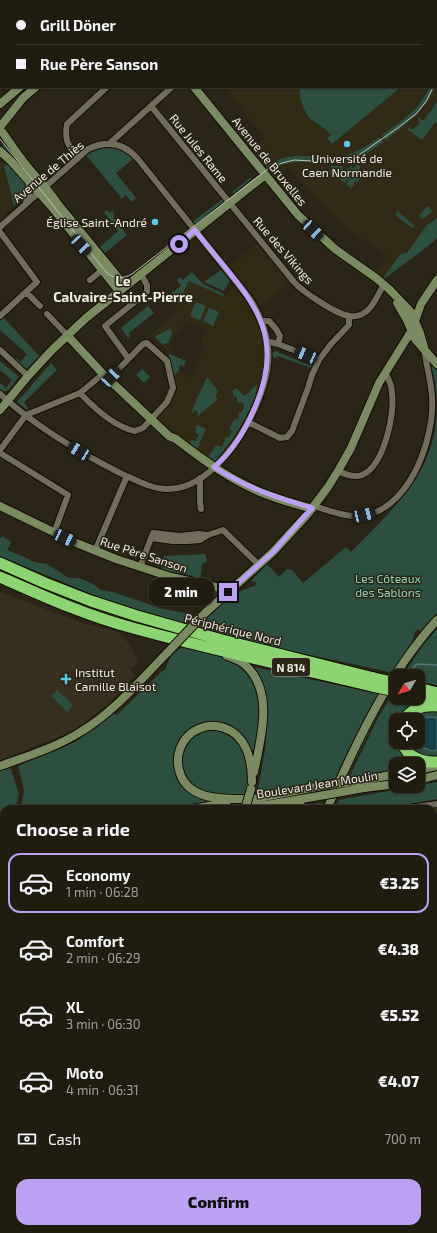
<!DOCTYPE html>
<html lang="en">
<head>
<meta charset="utf-8">
<style>
  :root { --surface:#201c10; --page:#2d291e; --text:#f1f3f6; --muted:#a2a19f; --line:#3d3a30; --accent:#bca0f2 }
  body { margin:0; font-family:"Exo 2",sans-serif; background:var(--page); color:var(--text); height:100vh; display:flex; flex-direction:column; font-size:15px; white-space:nowrap }
  * { box-sizing:border-box; margin:0 }
  p { font-size:13px; color:var(--muted) }
  .icon { flex:none; width:22px; height:22px; fill:none; stroke:currentColor; stroke-width:2; stroke-linecap:round; stroke-linejoin:round }
  .map { position:relative; flex:1; overflow:hidden }
  .details { position:absolute; left:0px; top:805px; width:437px; height:428px; display:flex; flex-direction:column; background:var(--surface); border-radius:12px 12px 0 0; box-shadow:0 1px 3px #0004,0 0 0 1px var(--line) }
  .details>* { flex:none }
  .banner { position:absolute; left:0px; top:0px; width:437px; height:88px; box-shadow:0 1px 3px #0004,0 0 0 1px var(--line); display:grid; align-content:center; height:88px; padding:0 16px; background:var(--surface) }
  .needle { width:26px; rotate:232deg }
  .buttons { position:absolute; left:389px; top:669px; display:grid; gap:8px }
  .buttons a { display:grid; place-items:center; width:36px; height:36px; border-radius:8px; background:var(--surface); box-shadow:0 1px 3px #0004,0 0 0 1px var(--line); font-size:20px }
  .end { position:absolute; width:18px; height:18px; margin:-9px; border:5px solid #bca0f2; background:#111; box-shadow:0 0 0 2px #111 }
  .from { border-radius:50% }
  .bubble { position:absolute; height:28px; border-radius:12px; background:var(--surface); box-shadow:0 1px 3px #0004,0 0 0 1px var(--line); font-size:13px; font-weight:800; line-height:28px; text-align:center }
  .car { position:absolute; width:12px; height:24px; margin:-12px -6px; border-radius:5px; box-shadow:0 0 3px 1px #0007; background:linear-gradient(#222 24%,#8ab4d8 0 40%,#222 0 76%,#8ab4d8 0 86%,#222 0) }
  .banner b { display:flex; align-items:center; gap:14px; height:38px; font-size:15px }
  .banner b+b { border-top:1px solid var(--line) }
  .banner i { width:10px; height:10px; background:var(--text) }
  ul { padding:0; list-style:none }
  li { display:flex; align-items:center; gap:12px; height:60px; margin:0 8px 6px; padding:0 8px; border:2px solid transparent; border-radius:12px }
  li div { flex:1 }
  li b { display:block; font-size:15px }
  li em { font-style:normal; font-weight:800 }
  li.selected { border-color:var(--accent) }
  li>.icon { width:36px; height:36px; stroke-width:1.5 }
  h2 { padding:0 16px; font-size:18px; line-height:48px }
  .pay { display:flex; align-items:center; gap:10px; height:44px; padding:0 16px; font-size:15px }
  .pay p { margin-inline-start:auto }
  .action { display:flex; gap:8px; margin-top:auto; padding:8px 16px }
  .action a { flex:1; height:46px; border-radius:12px; background:var(--accent); color:#111; font-size:16px; font-weight:800; line-height:46px; text-align:center }
  .map>svg:first-child { display:block }
  .built { fill:#312b15; fill-rule:evenodd }
  .medical { fill:#38301f }
  .green { fill:#2d4f3f }
  .water { fill:#14424a; stroke:#567578 }
  .lines { fill:none; stroke-linecap:round; stroke-linejoin:round }
  .stream { stroke:#567578; stroke-width:1.5 }
  .street-casing { stroke:#130e02; stroke-width:8 }
  .secondary-casing { stroke:#130e02; stroke-width:10 }
  .highway-casing { stroke:#130e02; stroke-width:13 }
  .street { stroke:#726c5b; stroke-width:6 }
  .secondary { stroke:#7a8b62; stroke-width:8 }
  .highway { stroke:#8cd371; stroke-width:11 }
  .tram { stroke:#c6c3b8; stroke-width:1 }
  .secondary-bridge-casing { stroke:#130e02; stroke-width:10; stroke-linecap:butt }
  .highway-bridge-casing { stroke:#130e02; stroke-width:13; stroke-linecap:butt }
  .secondary-bridge { stroke:#7a8b62; stroke-width:8 }
  .highway-bridge { stroke:#8cd371; stroke-width:11 }
  .route { stroke:#bca0f2; stroke-width:5 }
  .poi-dot { fill:#5dc7e8; stroke:#2a2516; stroke-width:1.5 }
  .labels { text-anchor:middle; dominant-baseline:central; stroke-width:3; stroke-linejoin:round; paint-order:stroke }
  .shield { fill:#2a2516; stroke:#b5b1a6; stroke-width:1 }
  .shield-label { font-size:11px; font-weight:bold; fill:#f0ede3 }
  .street-label { font-size:12px; fill:#f0ede3; stroke:#2a2516 }
  .poi-label { font-size:12px; fill:#f0ede3; stroke:#2a2516 }
  .park-label { font-size:12px; fill:#8edbb6; stroke:#2a2516 }
  .quarter-label { font-size:14px; font-weight:bold; fill:#f0ede3; stroke:#2a2516 }
</style>
</head>
<body>
<div class="map">
<svg width="437" height="1233" viewBox="0 0 437 1233">
  <rect width="100%" height="100%" fill="#2a2516"/>
  <!-- built -->
  <path class="built" d="M186,0H437V238L427,247L384,279L376,272L387,256L346,228L316,199L288,167L274,179L250,150L265,138L224,87H436V1H182Z
    M0,160L8,165L25,184V194L0,220Z
    M258,244L290,283L261,306L229,266Z
    M189,279L228,297L234,285L251,311L260,330L263,341L264,351L262,375L254,402L237,434L215,462L184,440L157,419V417L170,403L177,387L167,350L150,334L172,317ZM185,321L206,331L201,343L205,345L192,374L187,377L178,370L179,367L181,365L184,366L186,361L170,355L173,348L169,346L176,332L180,334Z
    M437,806V974L433,972V809H420Z"/>
  <!-- medical -->
  <path class="medical" d="M0,592L83,623L118,632L130,645L138,662L133,667L130,668L134,676L128,683L104,707L73,731L0,760Z"/>
  <!-- green -->
  <path class="green" d="M300,87H401L332,144L327,138L331,135C326,129 322,127 316,123C304,115 299,101 300,87Z
    M429,87H435C425,111 406,124 386,140L382,135C400,122 421,109 429,87Z
    M437,102V124L435,122L422,140L408,130V129L409,127L412,130L420,123L418,120L419,118L422,121L425,119Z
    M380,137L383,142C372,150 353,165 338,163C334,162 330,159 327,158C350,157 361,150 380,137Z
    M8,142L41,185L39,187L0,148Z
    M102,148C114,148 124,149 133,159L116,173L136,198L131,202L126,195L121,199L119,195L86,155Z
    M296,156H311L324,163C304,161 288,160 269,170L266,166L282,158Z
    M355,163L360,166L361,177L357,183L355,181L353,184L355,185L351,188L346,184L349,181L347,179L345,183L337,177L340,173L338,172L336,176L330,173L331,166H342L343,170L350,168L351,164L352,168L356,167Z
    M8,165L25,184V194L14,206L4,166Z
    M251,177L254,181L236,196L232,192Z
    M223,199L225,202L196,225L192,222Z
    M427,206L433,211L423,219L419,216Z
    M107,210L110,213L113,210L114,218L127,235L105,253L100,247L118,231L104,212Z
    M397,211L412,223L414,229L396,216L397,214L396,213Z
    M437,218V238L427,247L384,279L383,278L401,254L407,253L427,225Z
    M221,270L230,280L224,291L204,282Z
    M192,272L203,284L224,294L223,296L189,281L178,304L171,293L181,286L177,280L180,277L183,280Z
    M196,302L206,306L200,320L190,316Z
    M148,306L154,313L129,333L130,336L128,338L121,328Z
    M209,308L219,312L213,326L203,321Z
    M4,318L39,356L27,369L24,368L14,360L16,358L21,362L27,354L0,330V320Z
    M169,329L172,331V334L168,343L162,344L155,337L156,336Z
    M275,351L307,364L312,365L311,368L277,356L276,358L272,357V353Z
    M170,354L186,361L184,366L181,365L179,367V371L174,375L169,355Z
    M0,361L19,377L8,390L3,392L0,389V383L6,388L12,380L0,370Z
    M51,363L57,370L24,402L28,408L27,410L17,402Z
    M431,365H432L437,370V398L435,381Z
    M142,369L150,377L144,383L136,375Z
    M207,377L218,391L216,396L217,400L198,416L197,415L198,413L197,411L194,410L193,413L191,412Z
    M257,384C257,405 230,446 215,461L208,457L216,445L222,447L226,437L229,438L232,431L229,430L234,420L239,418L238,413L241,412L244,408L243,403L237,402V397L234,396L232,391L236,388L244,396L250,392V391Z
    M437,415V613L421,631L418,629L415,632L412,642L394,673L195,630C213,612 230,592 255,586L256,582L251,581L267,564L279,577L287,569L292,570L303,583L346,547L351,552C391,510 432,478 437,415Z
    M197,425L206,429L197,449L190,444L191,440L196,441L199,434L195,432Z
    M2,536L10,541L11,543L7,550L27,558L34,562L47,564L69,578H79L95,585L101,590L113,592L163,609L192,614L194,619L186,624H178L94,595L0,556V539Z
    M205,554L207,561L202,564L200,580L193,579V576L180,573L178,575L162,570L164,556Z
    M0,565L124,616L198,640L104,616L0,573Z
    M437,629V685L418,681V676L403,675L422,646Z
    M182,647C194,650 218,655 229,660C266,680 260,715 255,750H250L218,723L187,732L175,748V772L182,786L194,795L214,802L184,806V808L145,809H21L24,790L18,766L75,742L98,726L114,712L115,715L119,713L161,672L166,668V667L171,656Z
    M254,667L378,694L336,778L257,794L265,750L268,714L266,693Z
    M57,690L73,705L67,712L51,696Z
    M387,695H388L374,722L349,773L345,779L365,737Z
    M392,695L396,696V698H406L421,704L402,720H396V742H400L430,765L418,768V764H396V771L349,778L379,716Z
    M437,710V718L431,717L419,719L418,721V720H409L419,712Z
    M206,730C211,730 217,729 222,730C242,735 252,762 249,781C248,786 246,792 245,797L205,793L190,782L182,766L184,750L193,737Z
    M407,742H416L418,745L432,751L437,750V758C422,757 415,756 407,742Z
    M5,767L11,769L19,794L16,805L18,809H4V835H0V769Z
    M437,782V799L385,809H335L339,800Z
    M327,789L332,790L331,791L223,809H208Z
    M321,803L325,805L323,809H296L299,807Z
    M0,984H4V1090L0,1089Z
    M49,1229H77L78,1233H50Z
    M394,1229H421L420,1233H392Z"/>
  <!-- water -->
  <path class="water" d="M431,717L437,718V750L432,751L417,745L416,742H418L419,719Z"/>
  <g class="lines">
    <!-- stream -->
    <path class="stream" d="M410,671L417,664L437,665"/>
    <!-- street casing -->
    <g class="street-casing">
      <path id="street" d="M97,0L99,1
        M21,1L22,0
        M90,1L92,0
        M166,1L170,0
        M0,33L1,32
        M0,56H1
        M151,106L294,282C303,292 337,315 350,316C356,317 362,315 367,311C375,304 378,293 384,285
        M110,143L172,87
        M78,157C68,145 64,141 67,124L107,87
        M26,202L30,191L28,181
        M0,227L88,149C107,140 124,143 138,159L250,299C263,320 272,346 267,371C260,413 216,491 167,489C151,489 136,480 122,474C78,452 36,427 0,394
        M0,232L37,282L26,292L40,306
        M90,280L102,270
        M47,314L67,335
        M0,316L26,292
        M261,321H269L276,329L280,336L278,344
        M267,341L278,344L319,360
        M0,350L28,376
        M128,358L105,326L147,292V285L141,274
        M80,393C94,408 115,427 135,431L143,428L167,402L173,388L167,361L147,343L143,344L109,379
        M248,422L280,438L287,437L292,431L308,388L312,375L319,360L331,344L349,325V316
        M0,450L26,415L80,393L103,374
        M0,453L68,495L54,533
        M338,471C346,475 354,478 362,475C384,466 395,414 392,394C392,387 389,379 385,373
        M200,478V501L201,509
        M314,506C327,510 342,516 355,516C408,517 435,439 432,397C431,380 426,365 424,348
        M151,538L173,541H188L200,540L208,535L223,530L259,565
        M95,551L127,476
        M140,567L153,533L179,536L199,534L208,535
        M403,809L437,804
        M0,896L4,895
        M0,980H4
        M433,1110L437,1119
        M0,1118L4,1119
        M0,1125L4,1129
        M433,1133L437,1134
        M0,1197L4,1202
        M83,1229L85,1233
        M155,1233L163,1229
        M195,1233L202,1229
        M284,1233L285,1229
        M314,1233L316,1229"/>
    </g>
    <!-- secondary casing -->
    <g class="secondary-casing">
      <path id="secondary" d="M128,1L129,0
        M194,87L298,215L335,249L376,278L389,289L411,312L420,333L424,347
        M0,104L20,87
        M0,127L23,98L36,87
        M0,129C7,138 13,148 20,157C31,173 46,186 57,203L125,286
        M0,151L10,160L51,206L119,291
        M397,303L407,320L415,339L437,364
        M67,335L103,374L169,436L176,439C203,460 232,481 265,494C280,500 296,504 312,509
        M0,410L28,376L52,350L86,318L265,175
        M0,506L74,542L116,559L171,577L220,588L228,592
        M205,613L273,552L307,515L328,487L338,471L351,448L379,383L412,330L421,304L437,280
        M227,656C233,658 239,660 244,664C275,690 261,738 254,772
        M0,766C28,756 57,747 82,731C115,711 141,679 168,652
        M418,770L437,766
        M365,780L396,774
        M418,780L437,775
        M364,788L396,784
        M252,799C223,799 182,802 178,764C177,754 181,743 188,736C195,729 206,725 216,726C244,730 252,756 252,782
        M248,800L321,786
        M192,809L226,803
        M242,809L325,795
        M288,809L301,801
        M327,809C356,743 388,674 437,620
        M0,842L4,841
        M0,850L4,849
        M433,995L437,993
        M433,1019L437,1021
        M17,1229L19,1233
        M41,1229L43,1233"/>
    </g>
    <!-- highway casing -->
    <g class="highway-casing">
      <path id="highway" d="M0,563L45,583L91,601L137,616L222,640L374,678
        M0,577C43,596 87,616 133,628C212,650 293,667 372,686
        M418,688L437,693
        M418,697L437,701
        M404,720C412,708 423,705 437,706
        M402,742C407,757 422,763 437,762"/>
    </g>
    <!-- street -->
    <use href="#street" class="street"/>
    <!-- secondary -->
    <use href="#secondary" class="secondary"/>
    <!-- highway -->
    <use href="#highway" class="highway"/>
    <!-- tram -->
    <path class="tram" d="M387,0L388,1
      M436,58L437,62
      M436,77L437,70
      M0,139L107,273C115,279 123,279 132,274L268,169L282,163L294,160L330,162L342,160L359,155L399,127L417,113L427,100L433,87"/>
    <!-- secondary-bridge casing -->
    <g class="secondary-bridge-casing">
      <path id="secondary-bridge" d="M168,652L205,613
        M321,786L365,780
        M325,795L364,788
        M245,809L251,789"/>
    </g>
    <!-- highway-bridge casing -->
    <g class="highway-bridge-casing">
      <path id="highway-bridge" d="M374,678L396,683
        M372,686L396,691"/>
    </g>
    <!-- secondary-bridge -->
    <use href="#secondary-bridge" class="secondary-bridge"/>
    <!-- highway-bridge -->
    <use href="#highway-bridge" class="highway-bridge"/>
  </g>
  <g class="lines">
    <!-- route -->
    <path class="route" d="M179,244L195,230C241,291 291,325 255,407C246,429 232,452 214,467C247,488 275,497 312,508L273,552L228,592"/>
  </g>
  <!-- markers -->
  <g class="poi-dot">
    <circle cx="347" cy="144" r="4"/>
    <circle cx="155" cy="222" r="4"/>
    <path d="M64 673h4v4h4v4h-4v4h-4v-4h-4v-4h4z"/>
  </g>
  <g class="labels">
    <!-- shield labels -->
    <rect class="shield" x="272" y="658" width="38" height="18" rx="3"/>
    <g class="shield-label">
      <text x="291" y="667">N 814</text>
    </g>
    <!-- street labels -->
    <g class="street-label">
      <text transform="translate(199 148) rotate(51)">Rue Jules Rame</text>
      <text transform="translate(270 161) rotate(51)">Avenue de Bruxelles</text>
      <text transform="translate(48 171) rotate(-40)">Avenue de Thiès</text>
      <text transform="translate(284 250) rotate(49)">Rue des Vikings</text>
      <text transform="translate(144 554) rotate(18)">Rue Père Sanson</text>
      <text transform="translate(233 629) rotate(14)">Périphérique Nord</text>
      <text transform="translate(317 784) rotate(-9)">Boulevard Jean Moulin</text>
    </g>
    <!-- poi labels -->
    <g class="poi-label">
      <text x="347" y="158">Université de<tspan x="347" dy="14">Caen Normandie</tspan></text>
      <text x="147" y="222" text-anchor="end">Église Saint-André</text>
      <text x="75" y="672" text-anchor="start">Institut<tspan x="75" dy="14">Camille Blaisot</tspan></text>
    </g>
    <!-- park labels -->
    <g class="park-label">
      <text x="388" y="578">Les Côteaux<tspan x="388" dy="14">des Sablons</tspan></text>
    </g>
    <!-- quarter labels -->
    <g class="quarter-label">
      <text x="123" y="280">Le<tspan x="123" dy="16">Calvaire-Saint-Pierre</tspan></text>
    </g>
  </g>
</svg>
<div class="buttons">
<a><svg class="needle" viewBox="-14 -14 28 28"><path d="M0-13l5 13h-10z" fill="#e53935"/><path d="M0 13l5-13h-10z" fill="#a2a19f"/></svg></a>
<a><svg class="icon" aria-label="locate" viewBox="0 0 24 24"><circle cx="12" cy="12" r="6"/><path d="M12 2v4M12 18v4M2 12h4M18 12h4"/></svg></a>
<a><svg class="icon" aria-label="layers" viewBox="0 0 24 24"><path d="M12 4l9 5-9 5-9-5zM3 14l9 5 9-5"/></svg></a>
</div>
<i class="end from" style="left:179px;top:244px"></i>
<i class="end" style="left:228px;top:592px"></i>
<div class="bubble" style="left:148px;top:578px;width:66px">2 min</div>
<i class="car" style="left:313px;top:230px;rotate:133deg"></i>
<i class="car" style="left:81px;top:245px;rotate:137deg"></i>
<i class="car" style="left:306px;top:355px;rotate:293deg"></i>
<i class="car" style="left:111px;top:377px;rotate:43deg"></i>
<i class="car" style="left:79px;top:451px;rotate:301deg"></i>
<i class="car" style="left:364px;top:515px;rotate:77deg"></i>
<i class="car" style="left:65px;top:538px;rotate:115deg"></i>
<div class="banner">
<b><i class="from"></i>Grill Döner</b>
<b><i></i>Rue Père Sanson</b>
</div>
<section class="details">
<h2>Choose a ride</h2>
<ul>
<li class="selected"><svg class="icon" aria-label="car" viewBox="0 0 24 24"><path d="M5 17H2v-5l4-1 3-4h7l3 4 3 1v5h-3M9 17h6M6 11h13"/><circle cx="7" cy="17" r="2"/><circle cx="17" cy="17" r="2"/></svg><div><b>Economy</b><p>1 min · 06:28</p></div><em>€3.25</em></li>
<li><svg class="icon" aria-label="car" viewBox="0 0 24 24"><path d="M5 17H2v-5l4-1 3-4h7l3 4 3 1v5h-3M9 17h6M6 11h13"/><circle cx="7" cy="17" r="2"/><circle cx="17" cy="17" r="2"/></svg><div><b>Comfort</b><p>2 min · 06:29</p></div><em>€4.38</em></li>
<li><svg class="icon" aria-label="car" viewBox="0 0 24 24"><path d="M5 17H2v-5l4-1 3-4h7l3 4 3 1v5h-3M9 17h6M6 11h13"/><circle cx="7" cy="17" r="2"/><circle cx="17" cy="17" r="2"/></svg><div><b>XL</b><p>3 min · 06:30</p></div><em>€5.52</em></li>
<li><svg class="icon" aria-label="car" viewBox="0 0 24 24"><path d="M5 17H2v-5l4-1 3-4h7l3 4 3 1v5h-3M9 17h6M6 11h13"/><circle cx="7" cy="17" r="2"/><circle cx="17" cy="17" r="2"/></svg><div><b>Moto</b><p>4 min · 06:31</p></div><em>€4.07</em></li>
</ul>
<div class="pay"><svg class="icon" aria-label="cash" viewBox="0 0 24 24"><path d="M3 7h18v10H3z"/><circle cx="12" cy="12" r="2"/></svg>Cash<p>700 m</p></div>
<div class="action"><a>Confirm</a></div>
</section>
</div>
</body>
</html>
